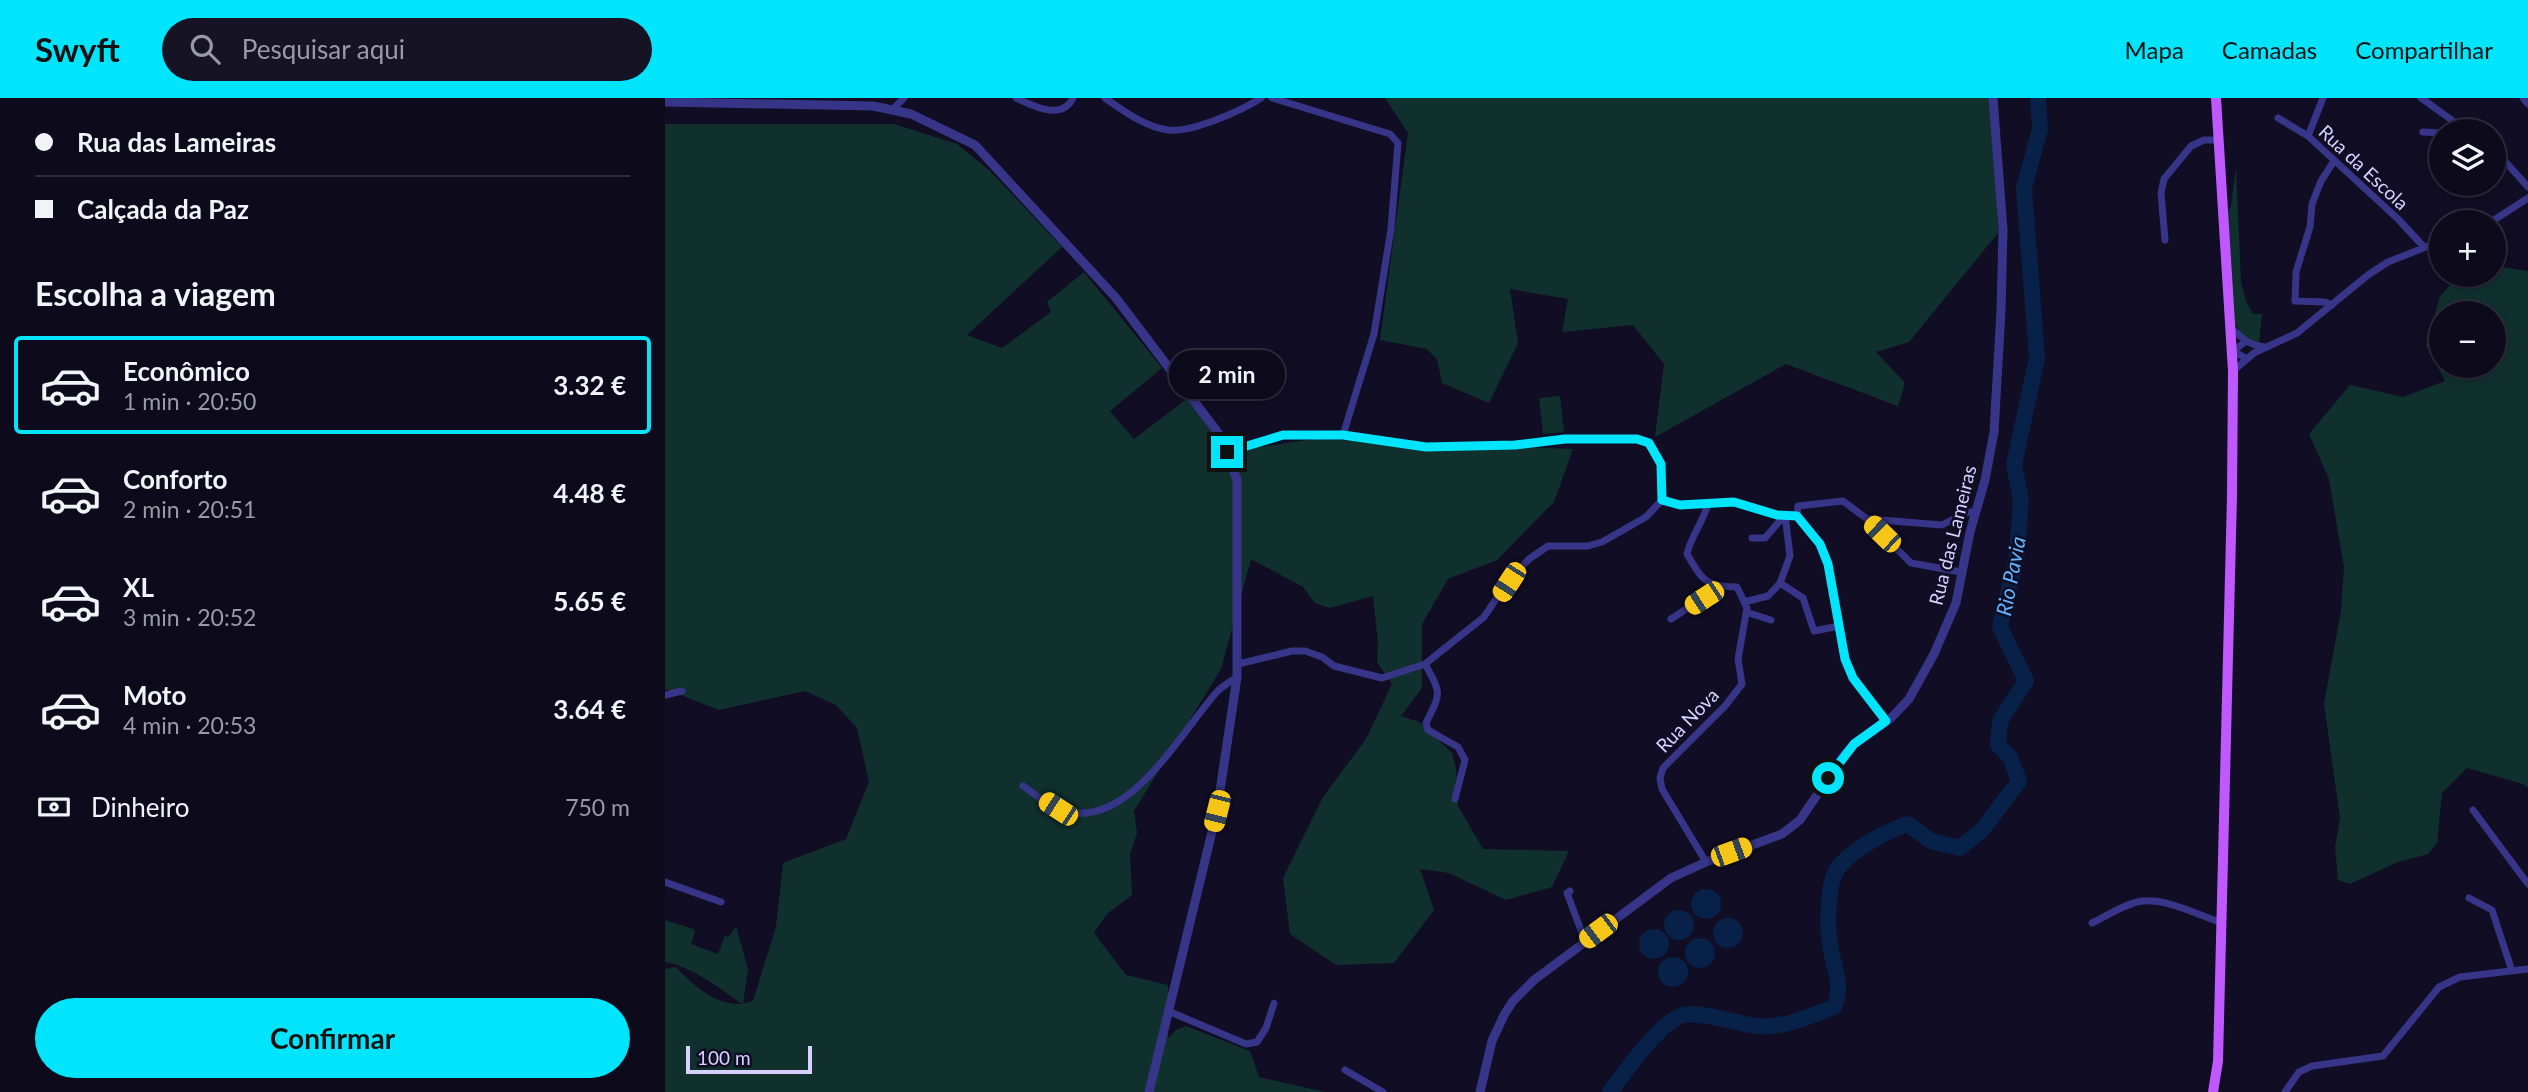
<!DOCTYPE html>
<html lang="pt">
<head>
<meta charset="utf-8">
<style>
  :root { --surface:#0d0a1c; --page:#161325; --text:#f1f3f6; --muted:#9a9aa3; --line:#2d2b3b; --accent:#00e5fc }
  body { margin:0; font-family:Lato,sans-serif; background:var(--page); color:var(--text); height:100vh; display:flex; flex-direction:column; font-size:26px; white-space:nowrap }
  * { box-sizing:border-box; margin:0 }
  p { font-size:23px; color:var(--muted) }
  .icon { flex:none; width:38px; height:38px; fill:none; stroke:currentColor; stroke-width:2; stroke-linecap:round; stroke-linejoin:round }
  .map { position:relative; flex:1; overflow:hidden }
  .side { display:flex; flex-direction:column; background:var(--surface); width:665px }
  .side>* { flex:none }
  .top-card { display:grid; align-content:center; height:154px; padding:0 35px; background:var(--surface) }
  .fabs { position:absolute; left:1764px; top:21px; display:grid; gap:14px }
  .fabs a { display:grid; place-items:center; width:77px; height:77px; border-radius:50%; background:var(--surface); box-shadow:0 4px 10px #0003,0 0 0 2px var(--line); font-size:35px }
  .scale { position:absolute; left:21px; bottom:18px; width:126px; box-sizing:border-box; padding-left:7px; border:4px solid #d6d1ff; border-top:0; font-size:19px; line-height:24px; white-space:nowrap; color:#d6d1ff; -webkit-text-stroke:5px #110d25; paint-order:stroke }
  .end { position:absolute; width:32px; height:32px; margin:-16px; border:9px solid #00e5fc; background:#111; box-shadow:0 0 0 4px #111 }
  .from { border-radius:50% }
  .bubble { position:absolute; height:49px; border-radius:24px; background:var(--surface); box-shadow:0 4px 10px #0003,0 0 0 2px var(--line); font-size:23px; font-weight:700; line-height:49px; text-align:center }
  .car { position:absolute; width:21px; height:42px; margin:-21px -10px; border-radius:9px; box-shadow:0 0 5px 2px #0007; background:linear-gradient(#f5c518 24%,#345 0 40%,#f5c518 0 76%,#345 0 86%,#f5c518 0) }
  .top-card b { display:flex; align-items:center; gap:24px; height:66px; font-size:26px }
  .top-card b+b { border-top:2px solid var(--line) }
  .top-card i { width:18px; height:18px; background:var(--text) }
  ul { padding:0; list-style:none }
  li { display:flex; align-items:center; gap:21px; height:98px; margin:0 14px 10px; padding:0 21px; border:4px solid transparent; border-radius:7px }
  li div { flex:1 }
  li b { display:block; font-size:26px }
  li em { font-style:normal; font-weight:700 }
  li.current { border-color:var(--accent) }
  li>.icon { width:63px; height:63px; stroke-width:1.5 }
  h2 { padding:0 35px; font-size:32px; line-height:84px }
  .pay { display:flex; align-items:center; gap:18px; height:77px; padding:0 35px; font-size:26px }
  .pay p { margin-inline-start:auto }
  .primary-button { display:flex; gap:14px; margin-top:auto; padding:14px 35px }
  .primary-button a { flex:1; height:80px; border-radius:42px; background:var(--accent); color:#111; font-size:28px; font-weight:700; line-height:80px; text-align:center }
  header { display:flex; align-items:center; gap:42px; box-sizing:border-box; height:98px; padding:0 35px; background:var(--accent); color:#111 }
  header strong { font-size:33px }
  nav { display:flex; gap:38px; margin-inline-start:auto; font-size:24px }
  .search { width:490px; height:63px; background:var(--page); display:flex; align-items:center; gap:18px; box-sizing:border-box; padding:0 24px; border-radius:38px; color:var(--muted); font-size:26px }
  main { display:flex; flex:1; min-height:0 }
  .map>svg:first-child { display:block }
  .green { fill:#10302e; fill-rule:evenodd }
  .water { fill:#082149 }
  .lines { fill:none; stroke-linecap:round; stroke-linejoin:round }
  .river { stroke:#082149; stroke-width:16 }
  .minor { stroke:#373588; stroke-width:7 }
  .tertiary { stroke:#373588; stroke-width:9 }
  .primary { stroke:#bf58ff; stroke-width:10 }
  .route { stroke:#00e5fc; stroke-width:9 }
  .labels { text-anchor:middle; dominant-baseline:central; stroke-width:5; stroke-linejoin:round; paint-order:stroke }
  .street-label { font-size:19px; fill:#d6d1ff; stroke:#110d25 }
  .water-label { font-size:21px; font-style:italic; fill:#5fb6ff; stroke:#110d25 }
</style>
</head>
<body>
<header>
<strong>Swyft</strong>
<div class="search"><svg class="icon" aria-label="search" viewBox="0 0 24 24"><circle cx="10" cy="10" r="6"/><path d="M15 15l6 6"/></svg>Pesquisar aqui</div>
<nav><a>Mapa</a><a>Camadas</a><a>Compartilhar</a></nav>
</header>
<main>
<section class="side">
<div class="top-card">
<b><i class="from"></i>Rua das Lameiras</b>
<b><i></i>Calçada da Paz</b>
</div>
<h2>Escolha a viagem</h2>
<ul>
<li class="current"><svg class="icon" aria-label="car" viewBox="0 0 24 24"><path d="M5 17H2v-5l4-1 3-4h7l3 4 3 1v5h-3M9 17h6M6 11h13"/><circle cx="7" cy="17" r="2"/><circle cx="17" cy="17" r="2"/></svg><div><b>Econômico</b><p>1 min · 20:50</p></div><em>3.32 €</em></li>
<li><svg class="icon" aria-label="car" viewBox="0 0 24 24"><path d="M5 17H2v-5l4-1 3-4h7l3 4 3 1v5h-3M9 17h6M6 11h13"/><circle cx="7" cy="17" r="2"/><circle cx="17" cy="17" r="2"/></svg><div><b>Conforto</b><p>2 min · 20:51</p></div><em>4.48 €</em></li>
<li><svg class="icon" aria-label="car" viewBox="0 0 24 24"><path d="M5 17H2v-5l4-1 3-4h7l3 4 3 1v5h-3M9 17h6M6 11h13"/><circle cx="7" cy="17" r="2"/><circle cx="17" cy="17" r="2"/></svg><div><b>XL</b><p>3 min · 20:52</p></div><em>5.65 €</em></li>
<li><svg class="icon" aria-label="car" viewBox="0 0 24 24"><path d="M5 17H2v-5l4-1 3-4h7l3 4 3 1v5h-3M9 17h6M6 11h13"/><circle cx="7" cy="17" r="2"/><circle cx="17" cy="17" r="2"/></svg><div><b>Moto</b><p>4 min · 20:53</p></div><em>3.64 €</em></li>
</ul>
<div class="pay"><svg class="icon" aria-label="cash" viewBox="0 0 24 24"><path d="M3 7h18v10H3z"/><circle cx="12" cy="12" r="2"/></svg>Dinheiro<p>750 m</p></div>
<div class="primary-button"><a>Confirmar</a></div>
</section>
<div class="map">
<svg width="1863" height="994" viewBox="0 0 1863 994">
  <rect width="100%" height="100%" fill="#110d25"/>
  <!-- green -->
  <path class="green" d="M720,0H1329L1333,135L1244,244L1211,254L1240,285L1233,308L1121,266L990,339L999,266L968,227L897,234L903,201L845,191L853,245L824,305L777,285L772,261L762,251L715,242L743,35Z
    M0,26H229L292,46L325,73L397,149L302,237L337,250L386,214L382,204L419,174L497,270L445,313L469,341L523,300L562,354L649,341L908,351L889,404L832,462L783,481L757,526V590L736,618L754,624L787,655L791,670L793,708L818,751L904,753L887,789L841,802L784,775L755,771L769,812L729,865L671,867L625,836L618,780L658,699L701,641L727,586L712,564L713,545L708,498L665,510L650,505L638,489L586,461L556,571L469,713L472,735L465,756L467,797L442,816L429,835L461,877L503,887V940L511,932L521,928L585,953L594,979L660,994H0V871L11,869C29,888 50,907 77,906C57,891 25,868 0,864V822L28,831L30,834L26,846L53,856L60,838L64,839L71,828L83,871L78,906L88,903L111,829L118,765L181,741L204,684L192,630L171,607L140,593L54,612L0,591Z
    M1571,69L1576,184L1581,203L1588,216H1597L1594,245L1578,239L1570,226L1563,113L1566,107Z
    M1829,168L1863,173V690L1858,686L1802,670L1777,695L1772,745L1763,756L1733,764L1685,786L1673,782L1670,749L1675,720L1659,606L1676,513L1679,469L1664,381L1644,336L1685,287L1738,299L1780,283L1761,247L1775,198L1794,177H1829ZM1776,215H1829V268H1776Z
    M895,298L899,334L878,336L874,300Z"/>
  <!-- water -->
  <path class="water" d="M1026 806a15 15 0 1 1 30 0a15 15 0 1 1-30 0Z
    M999 827a15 15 0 1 1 30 0a15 15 0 1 1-30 0Z
    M1048 835a15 15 0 1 1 30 0a15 15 0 1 1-30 0Z
    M974 846a15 15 0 1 1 30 0a15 15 0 1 1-30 0Z
    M1020 855a15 15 0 1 1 30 0a15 15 0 1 1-30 0Z
    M993 874a15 15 0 1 1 30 0a15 15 0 1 1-30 0Z"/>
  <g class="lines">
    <!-- river -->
    <path class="river" d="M945,994C958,976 997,922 1018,917C1036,913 1073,926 1092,928C1119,931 1144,918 1169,909C1178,885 1170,876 1166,852C1162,833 1162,795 1169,777C1179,755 1221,733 1243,726L1266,743L1295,750L1317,732L1354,683L1345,659L1333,647L1335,623L1361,583L1335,529L1352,457L1356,402L1349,367L1372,260L1359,90L1375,31L1373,0"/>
    <!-- minor -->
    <path class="minor" d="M351,0C368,8 397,23 408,0
      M440,0C459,13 480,29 503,32C526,35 576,13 596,0
      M607,0L725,36L733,45L726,131L709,236L678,337
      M1756,0L1802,33
      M1858,0L1863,6
      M227,12L239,0
      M1613,20L1643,38L1733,121L1759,149
      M1758,34L1776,35
      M1643,38L1658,0
      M1829,51L1863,89
      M1826,124L1863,100
      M1500,142L1496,95L1499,81L1526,48L1539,42H1553
      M1667,207L1660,204L1630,203L1631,174L1645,129L1647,106L1656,83L1669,63
      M1566,230C1578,241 1584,247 1600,249
      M1580,244L1568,253L1582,261
      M1568,273L1589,255L1632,235L1703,177L1723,164L1776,143
      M562,354L618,337H678L761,349L850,347L900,341H972L983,345L996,366L997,402L1015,407L1069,404L1112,417L1132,418L1155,446L1163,466L1180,561L1188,580L1221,623
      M1132,418L1133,408L1178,403L1202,421L1246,465L1296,474
      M1203,421L1277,427L1300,415L1311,413
      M1087,440H1100L1119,418
      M1115,485L1138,500L1149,533L1174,528
      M1079,504L1103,498L1115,485L1125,458L1120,417
      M1081,514L1106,522
      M1006,521L1055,489
      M573,566L627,553H640L657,559L669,568L717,580L760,566L819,519L843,483L864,461L883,448H923L937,444L981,419L997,402
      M760,566C777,597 776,594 761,625L763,632L793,649L800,662L790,701
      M0,597L17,593
      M358,688C369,695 381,707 394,711C461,737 515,635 551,595C557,588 565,584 572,579
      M1808,712L1863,786
      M1041,764L997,691L995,680L998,670L1060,608L1077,586L1073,561L1082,510L1072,489C1041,489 1037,482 1022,456C1026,438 1038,424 1043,406
      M0,784L56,804
      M905,793L902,795L920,843
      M1804,800L1827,812L1847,873
      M1427,825C1441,818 1457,808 1472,804C1498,798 1533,817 1557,825
      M503,913L581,946L592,944L601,930L609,905
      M680,972L718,994
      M1620,994L1634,974L1647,968L1718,958L1774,889L1795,879L1863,871"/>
    <!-- tertiary -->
    <path class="tertiary" d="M0,4L208,8L246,16L310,47L451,200L554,336L572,382V579L552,713L484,994
      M815,994L827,943L839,917L848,903L869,882L1006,780L1041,764L1117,736L1135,722L1177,660L1189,646L1227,619L1244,601L1269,556L1291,505L1305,434L1320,382L1329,334L1336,213L1338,132L1328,0"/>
    <!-- primary -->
    <path class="primary" d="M1548,994L1553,963L1567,397L1568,273L1551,0"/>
  </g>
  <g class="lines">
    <!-- route -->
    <path class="route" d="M562,354L618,337H678L761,349L850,347L900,341H972L984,345L996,366L997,402L1015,407L1069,404L1112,417L1132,418L1155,446L1163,466L1180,561L1188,580L1221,623L1189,646L1163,680"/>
  </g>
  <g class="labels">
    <!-- street labels -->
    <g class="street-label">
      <text transform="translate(1699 69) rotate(43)">Rua da Escola</text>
      <text transform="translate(1287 437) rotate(-76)">Rua das Lameiras</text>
      <text transform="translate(1022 622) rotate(-46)">Rua Nova</text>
    </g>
    <!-- water labels -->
    <g class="water-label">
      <text transform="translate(1345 478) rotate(-79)">Rio Pavia</text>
    </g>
  </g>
</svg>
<div class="fabs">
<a><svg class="icon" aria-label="layers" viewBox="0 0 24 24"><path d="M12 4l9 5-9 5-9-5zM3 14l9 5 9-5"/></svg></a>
<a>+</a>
<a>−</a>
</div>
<div class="scale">100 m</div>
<i class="end from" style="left:1163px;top:680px"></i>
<i class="end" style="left:562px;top:354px"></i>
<div class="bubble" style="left:504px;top:252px;width:116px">2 min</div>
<i class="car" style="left:1217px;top:436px;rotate:314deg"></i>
<i class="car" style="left:844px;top:484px;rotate:213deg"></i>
<i class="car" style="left:1039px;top:500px;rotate:237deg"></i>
<i class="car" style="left:393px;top:711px;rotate:303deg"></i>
<i class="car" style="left:552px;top:713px;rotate:194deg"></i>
<i class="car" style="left:1066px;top:754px;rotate:70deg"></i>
<i class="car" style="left:933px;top:833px;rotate:233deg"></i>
</div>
</main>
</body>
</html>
